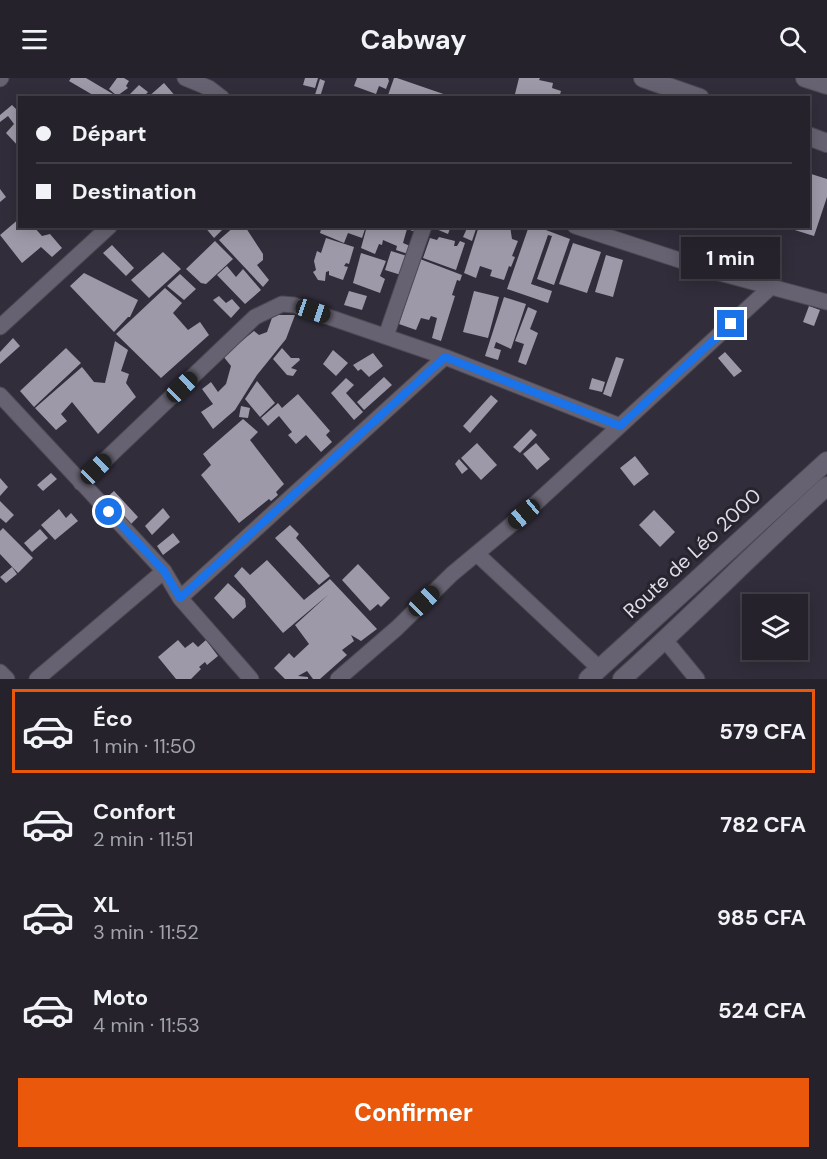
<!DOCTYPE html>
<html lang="fr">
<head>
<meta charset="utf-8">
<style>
  :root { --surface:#25222c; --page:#312f38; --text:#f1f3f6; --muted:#a3a4a9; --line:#423f48; --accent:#ea580c }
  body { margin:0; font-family:"DM Sans",sans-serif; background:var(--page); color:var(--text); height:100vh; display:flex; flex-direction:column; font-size:22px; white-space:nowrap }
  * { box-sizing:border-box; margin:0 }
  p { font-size:20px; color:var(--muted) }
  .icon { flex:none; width:33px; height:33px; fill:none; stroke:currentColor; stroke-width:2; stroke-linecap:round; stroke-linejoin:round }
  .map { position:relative; height:601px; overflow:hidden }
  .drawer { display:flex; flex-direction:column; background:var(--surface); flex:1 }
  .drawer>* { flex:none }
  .guide { position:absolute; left:18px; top:18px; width:792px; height:132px; border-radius:0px; box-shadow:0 3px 15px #0003,0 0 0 2px var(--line); display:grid; align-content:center; height:132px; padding:0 18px; background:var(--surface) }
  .controls { position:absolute; left:742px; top:516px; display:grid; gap:12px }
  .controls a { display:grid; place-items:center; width:66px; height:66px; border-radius:0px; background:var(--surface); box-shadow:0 3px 15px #0003,0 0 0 2px var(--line); font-size:30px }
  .end { position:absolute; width:27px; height:27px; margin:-14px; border:8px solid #1a73e8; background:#fff; box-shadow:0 0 0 3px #fff }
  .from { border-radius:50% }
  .bubble { position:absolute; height:42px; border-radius:0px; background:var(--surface); box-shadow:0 3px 15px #0003,0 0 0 2px var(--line); font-size:20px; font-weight:700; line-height:42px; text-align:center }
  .car { position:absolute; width:18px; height:36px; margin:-18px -9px; border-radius:8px; box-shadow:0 0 4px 2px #0007; background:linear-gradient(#222 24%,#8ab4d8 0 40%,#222 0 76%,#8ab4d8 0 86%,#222 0) }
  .guide b { display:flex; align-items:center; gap:21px; height:57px; font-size:22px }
  .guide b+b { border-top:2px solid var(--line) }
  .guide i { width:15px; height:15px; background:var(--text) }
  ul { padding:10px 0 0; list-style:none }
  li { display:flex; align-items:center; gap:18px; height:84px; margin:0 12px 9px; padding:0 6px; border:3px solid transparent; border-radius:0px }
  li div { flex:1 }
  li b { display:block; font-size:22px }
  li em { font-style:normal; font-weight:700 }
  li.selected { border-color:var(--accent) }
  li>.icon { width:54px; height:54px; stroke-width:1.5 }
  .cta { display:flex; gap:12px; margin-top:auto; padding:12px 18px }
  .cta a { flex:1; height:69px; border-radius:0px; background:var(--accent); color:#fff; font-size:24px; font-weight:700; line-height:69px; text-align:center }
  header { display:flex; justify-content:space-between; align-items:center; height:78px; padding:0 18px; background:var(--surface); font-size:27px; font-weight:700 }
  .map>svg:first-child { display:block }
  .building { fill:#9d99a8 }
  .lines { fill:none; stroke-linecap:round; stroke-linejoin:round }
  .street-casing { stroke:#4c4954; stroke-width:17 }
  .secondary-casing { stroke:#4c4954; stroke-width:20 }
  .street { stroke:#666271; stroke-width:15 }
  .secondary { stroke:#666271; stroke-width:18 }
  .route { stroke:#1a73e8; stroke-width:8 }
  .labels { text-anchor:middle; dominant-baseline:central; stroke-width:6; stroke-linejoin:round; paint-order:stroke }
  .street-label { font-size:20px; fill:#dedce5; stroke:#272430 }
</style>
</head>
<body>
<header><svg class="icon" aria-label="menu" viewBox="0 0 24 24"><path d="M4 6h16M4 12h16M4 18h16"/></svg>Cabway<svg class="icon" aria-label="search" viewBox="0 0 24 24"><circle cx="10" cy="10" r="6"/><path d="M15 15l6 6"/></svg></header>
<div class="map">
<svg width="827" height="601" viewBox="0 0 827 601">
  <rect width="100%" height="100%" fill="#312d3a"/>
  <!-- building -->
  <path class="building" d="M71,0H86L113,16L111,20H98L69,3Z
    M117,0H124L129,3L126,8L128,10L117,18L109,11Z
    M305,0H318L315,10L303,7Z
    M357,0H388L389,3L386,11L379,8L376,16L354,8Z
    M394,0H397L455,20H387Z
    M519,0H540L539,2L553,5L552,10L561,13L559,20H514Z
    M320,1L325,3L320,19L314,20Z
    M164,5L177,20H147Z
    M139,7L148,14L142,20H126Z
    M12,27L20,35V70L6,55L14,46L8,38L0,44V37Z
    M808,95L827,101V119L814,158L785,149L808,148Z
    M0,111L6,119L0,124Z
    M20,140V148H33L42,158L50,156L62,170L52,179L41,169L22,185L0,157Z
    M204,148H221L223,151L214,160Z
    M235,148H248L246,150L263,176V182L257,187L269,202L263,209L219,162Z
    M322,148H366L362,160L348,155L344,165L320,155Z
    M367,148H417L416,154L407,151L403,165L410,168L408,176L396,172L397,168L383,162L382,167L379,166L375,176L361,170Z
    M429,148H451L448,156Z
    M468,148H477L472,163L463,159Z
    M479,148H510L512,161L518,163L512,178L515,179L511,189L509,188L504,202L490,198L492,192L480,188L476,200L464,195Z
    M529,148H535L570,161L554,207L537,201L552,158L548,157L531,206L552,213L548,225L507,211Z
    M439,159L455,163L454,168H457L460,163L465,165L456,192L423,180L430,160L437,162Z
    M326,160L354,169L349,186L346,185L344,188L348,189L343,202L329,197V193L326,194L325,203L318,202L313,194L316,192L314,183L317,173L321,175Z
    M215,163L233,181L206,206L201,205L186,191Z
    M573,165L601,174L587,215L559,206Z
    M112,167L134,190L126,198L103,175Z
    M391,173L407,178L401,197L385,192Z
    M163,174L181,191L149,220L131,202Z
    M361,175L386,183L380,198L385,201L380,215L353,205Z
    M606,177L623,182L613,219L595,214Z
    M420,181L462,197L460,203L457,202L452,217L455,218L441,263L432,260L437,240L431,238L429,242L421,240L416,252L399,246Z
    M227,188L236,199L243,191L261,212L245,226L217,197Z
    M84,195L138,222L130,239H128L114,254L70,208Z
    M180,196L196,211L184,222L167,208Z
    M165,210L182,225L173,235L188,252L200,244L209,257L161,300L116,256Z
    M349,213L367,218L362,232L344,227Z
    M474,213L499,219L488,260L463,254Z
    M219,218L226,225L232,221L240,230L231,240L213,222Z
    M504,219L526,226L511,271L496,264L494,270L501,272L498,282L485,278Z
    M809,228L820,232L814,248L803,244Z
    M528,229L537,233L530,251L538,255L526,287L518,284L524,266L515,263Z
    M273,237H295L286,261L257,297L235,332L213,351L201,334L213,326L202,311L211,304L218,314L226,306L231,288L223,278L254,253L259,257L267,254Z
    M13,260L20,268L0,286V274Z
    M115,263L128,272L121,293L129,296L126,305L136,319L98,356L72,324L61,336L67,343L56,352L35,330L82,289L94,304L105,305Z
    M66,270L81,285L34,329L20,313Z
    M282,270L291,280H299L300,282L291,290L297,292L293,298L287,297L273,281Z
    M333,272L348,285L336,298L323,286Z
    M725,274L742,293L734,299L718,280Z
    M373,275L383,288L369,299L361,291L358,293L353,287Z
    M616,279L624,281L611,319L603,316Z
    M384,299L392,307L364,332L357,324Z
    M346,300L354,307L346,315L363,334L354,342L331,315Z
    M592,300L605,304L602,314L589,311Z
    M257,303L275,325L260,339L245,321Z
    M298,316L330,353L326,357L332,364L321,374L306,357L296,366L288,357L292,354L279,338L268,348L261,340L278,325L282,330Z
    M491,317L498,323L470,355L463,348Z
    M241,328L250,330L248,340L239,339Z
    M243,341L258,354L250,362L284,406L276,414L278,417L271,423L269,421L239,445L201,397L211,387L203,376Z
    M531,351L537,357L520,375L513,369Z
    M477,365L497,387L481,402L461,380Z
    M536,365L550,381L537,392L523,376Z
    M635,378L649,396L634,408L620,390Z
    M459,381L468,391L462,396L455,386Z
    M51,395L57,401L43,413L37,407Z
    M0,400L8,409L0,418Z
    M114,413L138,439L129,448L105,421Z
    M0,423L14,437L6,445L0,440Z
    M163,430L170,439L152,457L145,448Z
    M59,431L66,440L71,435L78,443L55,462L41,447Z
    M654,432L675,454L660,469L639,447Z
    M290,447L299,456L296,460L330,498L319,507L275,460Z
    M3,450L33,480L18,495L0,476V453Z
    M40,451L48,460L32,474L24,465Z
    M173,455L180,464L163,477L157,468Z
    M267,482L304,522L330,501L377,551L361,563L351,557L354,563L342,572L347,577L320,601H313L307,593L298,598L308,599V601H285L274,590L289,575L294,580L309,566L295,547L329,516L283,555L234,498L242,489L250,497Z
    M358,486L390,520L381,529L378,526L370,533L342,502Z
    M12,489L17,496L6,505L0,499Z
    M228,505L245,521L246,529L233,541L214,520Z
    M178,562L185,570L193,564L198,569L206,562L218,578L207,587L205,584L199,589L201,591L191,601H176L158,579Z"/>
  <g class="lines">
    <!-- street casing -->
    <g class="street-casing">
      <path id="street" d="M185,0L209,10L222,20
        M0,1L1,0
        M575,148L716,194L827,224
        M0,249L110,148
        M386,258L424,148
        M0,317L164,493L180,520L251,601
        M81,405L255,239L282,226L294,227L445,279L620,348
        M477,476L600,591
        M180,520L445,279
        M665,562L697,601
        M0,594L7,601
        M37,601L164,493
        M338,601L397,550L452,496L524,436L772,208"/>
    </g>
    <!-- secondary casing -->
    <g class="secondary-casing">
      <path id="secondary" d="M643,0L700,20
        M805,0L827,7
        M808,58L827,65
        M588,601L827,383
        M622,601C692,538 757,471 827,408"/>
    </g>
    <!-- street -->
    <use href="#street" class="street"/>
    <!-- secondary -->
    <use href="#secondary" class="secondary"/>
  </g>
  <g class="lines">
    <!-- route -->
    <path class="route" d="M109,434L164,493L180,520L445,279L620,348L731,246"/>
  </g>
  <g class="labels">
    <!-- street labels -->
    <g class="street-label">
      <text transform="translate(692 475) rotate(-43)">Route de Léo 2000</text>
    </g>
  </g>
</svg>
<div class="controls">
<a><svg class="icon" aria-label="layers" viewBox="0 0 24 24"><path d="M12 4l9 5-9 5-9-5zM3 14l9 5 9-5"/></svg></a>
</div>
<i class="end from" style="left:109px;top:434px"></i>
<i class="end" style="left:731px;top:246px"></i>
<div class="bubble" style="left:681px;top:159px;width:99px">1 min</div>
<i class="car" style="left:313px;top:233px;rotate:109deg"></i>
<i class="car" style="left:182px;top:309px;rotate:46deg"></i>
<i class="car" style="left:96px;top:391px;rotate:46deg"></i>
<i class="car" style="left:524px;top:436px;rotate:230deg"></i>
<i class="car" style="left:424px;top:523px;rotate:46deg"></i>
<div class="guide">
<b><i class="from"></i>Départ</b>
<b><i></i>Destination</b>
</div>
</div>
<section class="drawer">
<ul>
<li class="selected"><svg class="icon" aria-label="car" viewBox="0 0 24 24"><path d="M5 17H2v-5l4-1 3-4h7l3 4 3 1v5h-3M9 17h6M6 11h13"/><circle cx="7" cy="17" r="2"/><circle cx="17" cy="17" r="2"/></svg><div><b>Éco</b><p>1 min · 11:50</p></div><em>579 CFA</em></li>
<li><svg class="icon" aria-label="car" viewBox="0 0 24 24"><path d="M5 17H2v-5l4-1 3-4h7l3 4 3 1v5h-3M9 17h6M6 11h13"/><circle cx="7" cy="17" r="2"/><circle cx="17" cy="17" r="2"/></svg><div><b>Confort</b><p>2 min · 11:51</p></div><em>782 CFA</em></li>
<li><svg class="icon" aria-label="car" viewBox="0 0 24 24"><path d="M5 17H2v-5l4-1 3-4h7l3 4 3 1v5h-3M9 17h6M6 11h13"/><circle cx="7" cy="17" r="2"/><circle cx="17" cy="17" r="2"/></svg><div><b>XL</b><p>3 min · 11:52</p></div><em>985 CFA</em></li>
<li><svg class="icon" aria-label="car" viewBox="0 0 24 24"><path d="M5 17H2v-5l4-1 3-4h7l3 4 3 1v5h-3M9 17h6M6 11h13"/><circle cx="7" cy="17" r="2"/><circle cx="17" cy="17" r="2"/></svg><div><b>Moto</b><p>4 min · 11:53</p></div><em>524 CFA</em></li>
</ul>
<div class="cta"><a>Confirmer</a></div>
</section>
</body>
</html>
